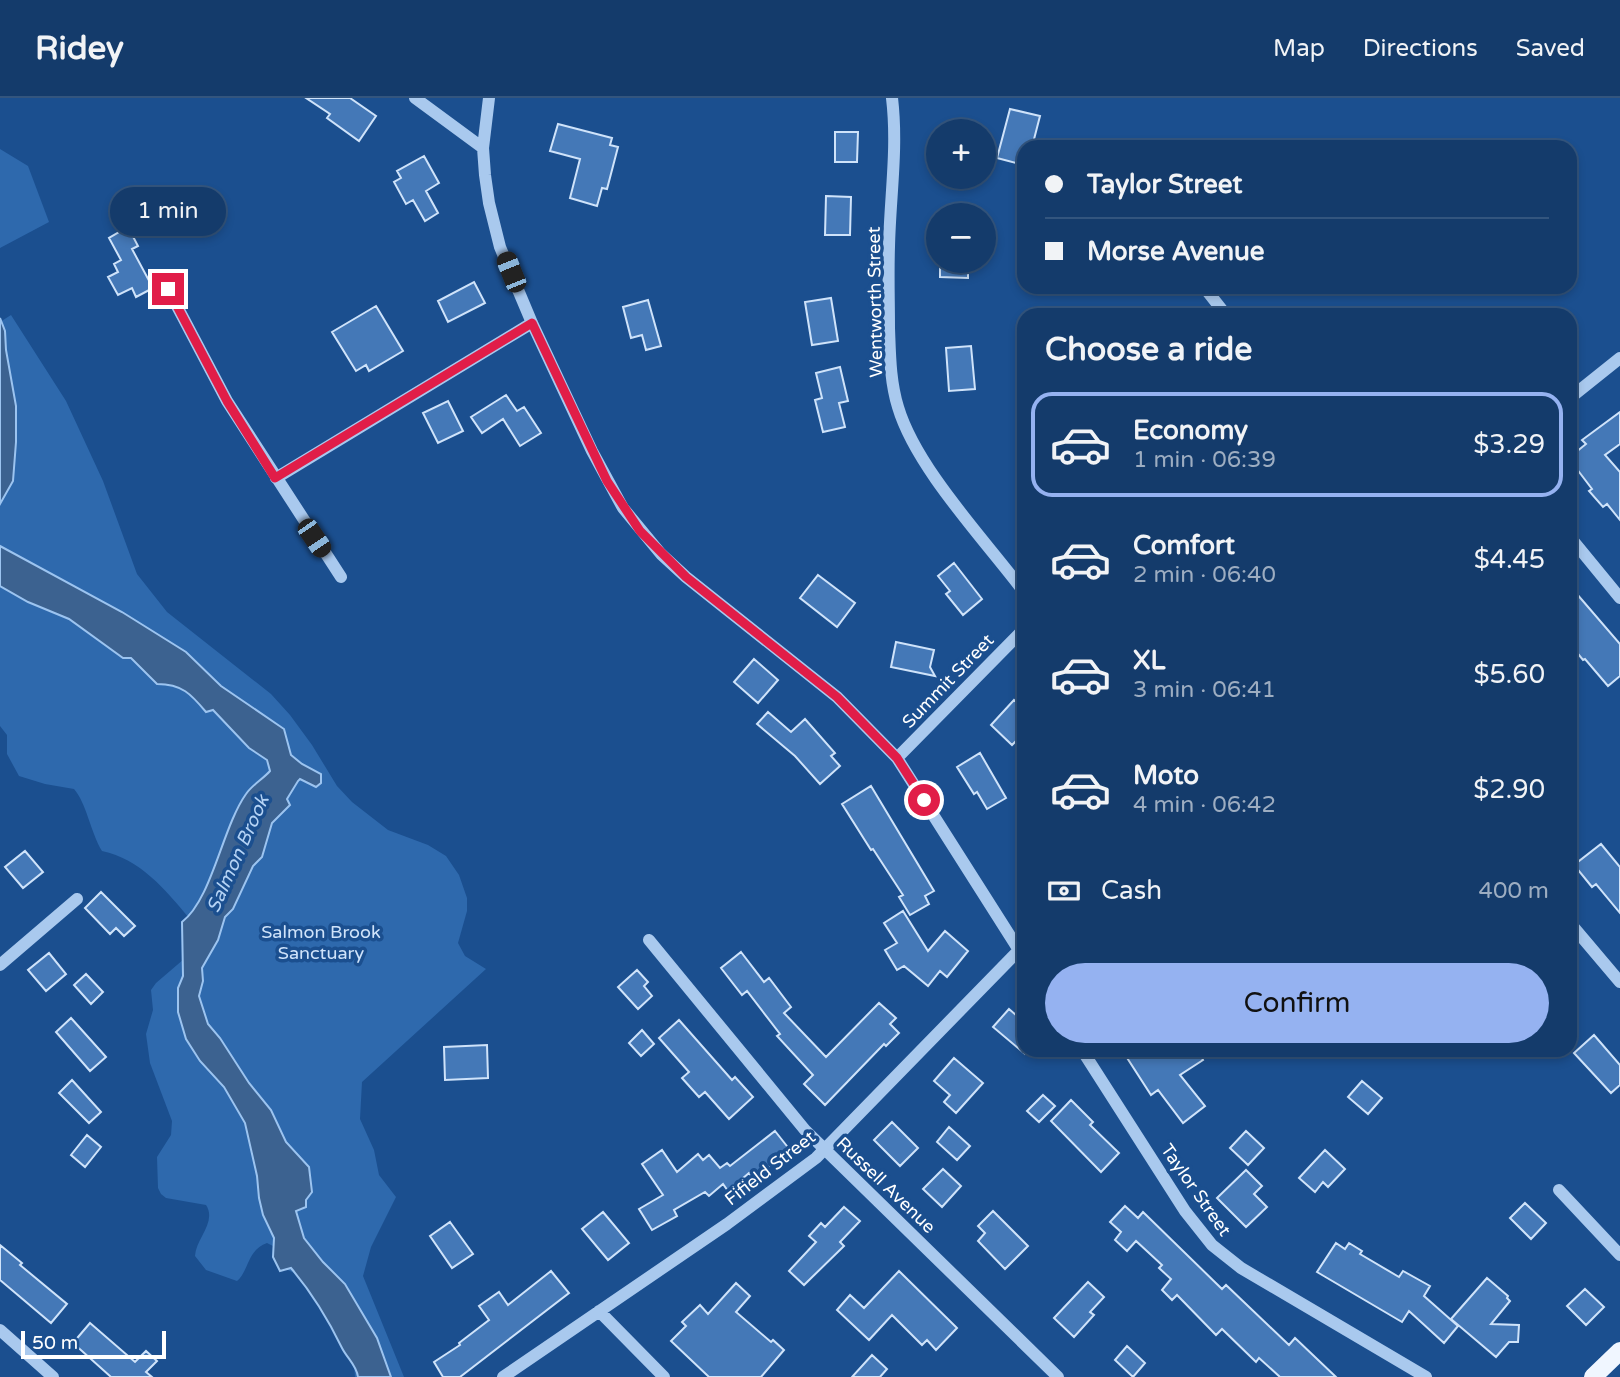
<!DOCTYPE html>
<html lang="en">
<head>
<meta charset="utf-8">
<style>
  :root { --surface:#143b6b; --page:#1d4271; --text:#f1f3f6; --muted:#9dadc1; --line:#33557e; --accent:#95b2f1 }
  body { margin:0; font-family:"Varela Round",sans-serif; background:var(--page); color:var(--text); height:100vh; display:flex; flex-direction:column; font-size:26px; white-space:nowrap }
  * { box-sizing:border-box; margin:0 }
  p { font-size:23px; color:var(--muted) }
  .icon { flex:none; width:38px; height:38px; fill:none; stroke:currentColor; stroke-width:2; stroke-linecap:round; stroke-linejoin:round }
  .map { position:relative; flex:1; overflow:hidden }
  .drawer { position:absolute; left:1017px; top:210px; width:560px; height:749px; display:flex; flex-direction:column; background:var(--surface); border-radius:21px; box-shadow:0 4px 10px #0003,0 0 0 2px var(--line) }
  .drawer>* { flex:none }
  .banner { position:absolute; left:1017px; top:42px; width:560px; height:154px; border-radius:21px; box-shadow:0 4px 10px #0003,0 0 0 2px var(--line); display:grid; align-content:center; height:154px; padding:0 28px; background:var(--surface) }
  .tools { position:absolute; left:926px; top:21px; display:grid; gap:14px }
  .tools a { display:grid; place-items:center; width:70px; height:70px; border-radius:50%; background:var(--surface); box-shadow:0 4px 10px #0003,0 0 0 2px var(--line); font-size:35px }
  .scale { position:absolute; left:21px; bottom:18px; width:145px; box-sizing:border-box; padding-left:7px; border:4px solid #fff; border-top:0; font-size:19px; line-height:24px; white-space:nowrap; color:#fff; -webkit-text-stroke:5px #1b4f8f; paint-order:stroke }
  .end { position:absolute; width:32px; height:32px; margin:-16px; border:9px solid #e11d48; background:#fff; box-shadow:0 0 0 4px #fff }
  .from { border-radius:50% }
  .bubble { position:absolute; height:49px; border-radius:24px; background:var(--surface); box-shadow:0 4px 10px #0003,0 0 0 2px var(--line); font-size:23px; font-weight:600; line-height:49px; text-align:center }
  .car { position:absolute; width:21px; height:42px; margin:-21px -10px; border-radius:9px; box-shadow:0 0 5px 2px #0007; background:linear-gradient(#222 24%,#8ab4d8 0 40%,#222 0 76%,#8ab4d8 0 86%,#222 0) }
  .banner b { display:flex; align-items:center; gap:24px; height:66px; font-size:26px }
  .banner b+b { border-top:2px solid var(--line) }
  .banner i { width:18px; height:18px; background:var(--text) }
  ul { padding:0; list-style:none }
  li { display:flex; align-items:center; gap:21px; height:105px; margin:0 14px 10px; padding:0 14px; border:4px solid transparent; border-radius:21px }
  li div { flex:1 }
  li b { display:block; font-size:26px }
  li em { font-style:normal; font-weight:600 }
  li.on { border-color:var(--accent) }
  li>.icon { width:63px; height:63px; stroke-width:1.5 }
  h2 { padding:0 28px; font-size:32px; line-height:84px }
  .pay { display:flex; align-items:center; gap:18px; height:77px; padding:0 28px; font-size:26px }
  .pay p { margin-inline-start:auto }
  .primary-button { display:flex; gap:14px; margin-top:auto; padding:14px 28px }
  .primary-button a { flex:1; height:80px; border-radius:42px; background:var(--accent); color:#111; font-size:28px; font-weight:600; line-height:80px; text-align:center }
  header { display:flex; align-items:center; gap:42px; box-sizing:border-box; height:98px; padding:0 35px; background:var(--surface); border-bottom:2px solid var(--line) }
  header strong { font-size:33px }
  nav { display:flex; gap:38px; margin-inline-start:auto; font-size:24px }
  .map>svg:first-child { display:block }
  .green { fill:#2e69ad }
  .water { fill:#3c6290; stroke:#9cc4f0; stroke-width:2 }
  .building { fill:#4478b7; stroke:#cfe3fa; stroke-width:2 }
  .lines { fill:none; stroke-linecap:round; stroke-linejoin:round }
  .minor { stroke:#a9c9ee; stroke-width:12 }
  .major { stroke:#f0f6ff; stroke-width:18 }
  .route { stroke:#e11d48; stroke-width:9 }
  .labels { text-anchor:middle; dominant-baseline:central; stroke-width:7; stroke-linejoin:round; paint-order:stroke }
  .street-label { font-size:18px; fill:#fff; stroke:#1b4f8f }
  .park-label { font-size:18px; fill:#cfe3fa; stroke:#1b4f8f }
  .water-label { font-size:19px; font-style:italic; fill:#b5d3f5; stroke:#1b4f8f }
</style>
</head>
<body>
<header>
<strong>Ridey</strong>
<nav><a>Map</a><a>Directions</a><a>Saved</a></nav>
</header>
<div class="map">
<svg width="1620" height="1279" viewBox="0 0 1620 1279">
  <rect width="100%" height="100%" fill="#1b4f8f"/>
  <!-- green -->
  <path class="green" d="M0,51L28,68L49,124L0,150Z
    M11,217L66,303L103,383L137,476L167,514L271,596L290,617L312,647L337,688L352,704L388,732L428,747L446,758L459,777L467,800V813L458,845L465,858L486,871L362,984L360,1021L374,1052L379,1077L396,1099L371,1149L363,1178L404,1279H355L353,1254L300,1178L284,1170L277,1150L267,1145C247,1152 249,1173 237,1183L206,1172L195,1158C196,1140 217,1124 206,1107L166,1100L161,1096L158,1090L157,1059L171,1037L172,1023L150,965L146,936L153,912L151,892L156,885L184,861L189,820C165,791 140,761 102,753C91,735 86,704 74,691L45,686L19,678L7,656V637L0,628V224Z"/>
  <!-- water -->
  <path class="water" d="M0,220L5,233L6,252L16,308V344L13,383L0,406Z
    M0,448L122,514L186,554L221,588L284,631L291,657L302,666L321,676V685L316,689L300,681L298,683L287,701L290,707L272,725L262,759L253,768L233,811L225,819L218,842L202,870L203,883L199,898L208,926L220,940L249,985L271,1012L286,1044L309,1069L312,1094L306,1102V1109L296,1113L304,1140L323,1164L345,1186L377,1240L391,1279H358C357,1268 347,1260 342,1250C328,1221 312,1195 291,1170L280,1173L273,1159L274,1140L263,1117L259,1100L257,1078L245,1025L224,989L200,963L186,941L178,914V890L183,878L182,824C212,801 222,730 246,696C252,687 263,681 270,673L267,662L249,650L213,612L206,614C191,596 182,586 157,586L131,560H123L69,521L28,504L0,488Z"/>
  <!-- building -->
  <path class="building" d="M306,0H350L376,18L359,43L327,20L330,16Z
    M1010,11L1040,18L1032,49H1024V67L997,60Z
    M558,26L612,40L610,47L618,49L607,91L602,90L597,108L570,100L580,61L550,53Z
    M835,34H858L857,64H835Z
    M424,58L439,85L426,93L438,115L425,123L413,102L406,106L394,84L401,80L397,73Z
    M826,98L851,99L850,137H825Z
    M128,129L138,148L132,151L153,190L136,199L132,190L118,197L108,179L118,174L114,166L121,162L109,140Z
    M940,163H968V180L940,179Z
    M474,184L485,205L448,224L438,203Z
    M831,200L838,243L812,247L805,204Z
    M648,202L661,248L646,252L642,237L631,240L623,209Z
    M376,208L403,253L369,273L366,267L356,273L332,234Z
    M971,248L975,291L949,293L946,250Z
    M840,269L848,303L839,305L845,329L823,334L815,302L822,300L816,275Z
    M506,297L517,313L524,309L541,335L520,348L503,321L482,335L471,319Z
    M448,303L463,333L438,345L423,315Z
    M1620,314V346L1605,357L1620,374V422L1607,406L1603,409L1589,393L1592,391L1570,362V359L1586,346L1582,342Z
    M954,465L982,501L963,517L946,496L950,493L938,478Z
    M818,477L855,505L837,529L800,500Z
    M1570,488L1620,546V578L1608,588L1585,561L1583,562L1570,546Z
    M896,544L934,552L930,569L935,578L891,569Z
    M754,561L778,582L758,605L734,584Z
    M1014,602L1024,611V635L1012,647L991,627Z
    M768,614L791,634L805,621L835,655L831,658L840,668L820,686L795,658L757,626Z
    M980,655L1006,700L987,711L977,694L974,696L957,669Z
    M871,688L934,793L925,798L929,806L910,817L899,799L903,797L873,751L871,752L842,706Z
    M1601,746L1620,769V815L1596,786L1592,789L1574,767Z
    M25,753L43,774L23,790L5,769Z
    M101,794L135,828L124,838L116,830L110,836L85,810Z
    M903,813L928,853L945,833L968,853L947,879L940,873L928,888L904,868L897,872L885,852L897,845L884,825Z
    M741,854L764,884L769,880L791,909L784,915L826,959L879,905L896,920L890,926L899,935L886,948L884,946L825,1007L804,986L813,977L777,938L780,936L747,893L742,897L721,870Z
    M49,855L66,876L46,893L28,872Z
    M637,872L648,884L644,888L652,898L638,911L618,889Z
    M86,876L103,894L91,906L74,887Z
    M1009,911L1024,924V955L993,929Z
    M71,920L106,959L90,973L56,934Z
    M679,922L732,982L735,979L753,999L729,1021L705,994L699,999L682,980L689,974L659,940Z
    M642,932L654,946L641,958L629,945Z
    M1594,937L1620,967V987L1611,995L1574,955Z
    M487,947L488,980L445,982L444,949Z
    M1122,952H1197L1203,962L1180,977L1205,1008L1183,1025L1158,992L1151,997Z
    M954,960L983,985L956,1015L944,1004L950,997L934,983Z
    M72,982L101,1014L89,1025L59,995Z
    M1362,983L1382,1000L1368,1016L1348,999Z
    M1043,997L1055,1008L1039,1024L1027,1013Z
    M1071,1002L1093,1024L1090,1027L1119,1055L1101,1074L1051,1023Z
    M892,1024L918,1050L900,1068L874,1042Z
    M949,1029L970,1048L957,1062L937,1044Z
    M775,1033L790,1052L753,1081L749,1075L728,1093L723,1086L709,1098L705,1094L674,1112L677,1118L652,1132L639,1111L663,1097L642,1066L662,1052L677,1074L698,1056L703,1062L709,1057L720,1070L727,1065L730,1068Z
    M1246,1033L1264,1050L1248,1067L1230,1050Z
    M87,1037L101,1049L85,1069L71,1057Z
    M1325,1052L1345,1071L1328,1089L1323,1084L1315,1094L1299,1080Z
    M943,1071L961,1088L942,1109L923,1091Z
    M1246,1072L1262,1088L1254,1096L1267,1109L1246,1129L1217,1100Z
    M1525,1105L1546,1125L1531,1141L1510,1120Z
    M1125,1108L1138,1120L1143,1114L1222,1191L1226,1187L1289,1247L1295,1240L1336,1279H1280L1259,1260L1256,1264L1222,1231L1216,1237L1177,1197L1172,1202L1162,1192L1171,1181L1159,1170L1162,1167L1136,1143L1127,1153L1115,1142L1121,1134L1110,1124Z
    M844,1109L860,1123L840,1144L844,1148L804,1187L789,1173L816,1144L809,1138L821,1125L825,1129Z
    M993,1113L1028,1148L1005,1171L978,1143L985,1135L978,1128Z
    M603,1114L629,1145L608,1162L582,1131Z
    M450,1124L473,1156L452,1170L430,1138Z
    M1336,1145L1345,1151L1349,1145L1362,1153L1360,1156L1399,1179L1403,1173L1430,1188L1424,1198L1458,1228L1444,1245L1409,1213L1402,1224L1317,1174Z
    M0,1147L22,1165L20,1167L67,1206L51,1225L0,1182Z
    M551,1173L569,1195L460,1279H443L434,1264L460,1247L459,1245L489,1222L479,1208L499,1194L508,1207Z
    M899,1173L957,1230L936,1252L927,1242L922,1247L892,1217L869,1242L837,1212L850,1197L864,1210Z
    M1487,1180L1508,1198L1507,1200L1510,1203L1491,1226L1519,1227L1518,1244H1509L1496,1259L1451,1221Z
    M1088,1184L1104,1199L1090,1214L1094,1217L1074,1239L1054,1220Z
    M736,1185L750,1198L736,1214L771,1244L773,1242L784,1252L761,1279H709L671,1243L686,1228L682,1224L700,1207L708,1216Z
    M1585,1191L1604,1209L1586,1227L1567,1208Z
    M90,1225L135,1264L146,1253L157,1263L146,1274L152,1279H111L73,1245Z
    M1127,1248L1145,1265L1133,1279L1115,1262Z
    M872,1257L887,1271L880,1279H852Z"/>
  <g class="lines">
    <!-- minor -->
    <path class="minor" d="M415,0L483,50
      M489,0L483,50L485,77L489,105L500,149L532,225L592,353L623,410L661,456L686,479L837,599L897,660L1024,860
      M892,0C898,50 890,99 889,149C888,176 889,203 889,230C890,256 890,283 898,309C916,370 985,442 1024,494
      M1204,189L1226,217
      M168,191L227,303L341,479
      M1570,300L1620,260
      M276,380L532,225
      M1570,439L1620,500
      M897,660L1024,531
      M1570,825L1620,884
      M649,842L805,1032L1058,1279
      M0,867L77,801
      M1082,952L1185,1113L1212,1147L1241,1170L1426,1279
      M1559,1092L1620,1157
      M599,1213L664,1279
      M0,1232L53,1279
      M503,1279L727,1126L816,1060L1023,848"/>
    <!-- major -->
    <path class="major" d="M1593,1279L1620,1253"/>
  </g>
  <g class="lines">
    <!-- route -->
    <path class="route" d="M168,191L227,303L275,380L532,225L607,383L640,433L686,479L837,599L897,660L924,702"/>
  </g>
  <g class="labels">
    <!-- street labels -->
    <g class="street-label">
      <text transform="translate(875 204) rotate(-91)">Wentworth Street</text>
      <text transform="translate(948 583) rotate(-46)">Summit Street</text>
      <text transform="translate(770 1070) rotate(-38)">Fifield Street</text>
      <text transform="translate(886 1087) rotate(44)">Russell Avenue</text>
      <text transform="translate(1196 1092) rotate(55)">Taylor Street</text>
    </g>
    <!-- park labels -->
    <g class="park-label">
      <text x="321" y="834">Salmon Brook<tspan x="321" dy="21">Sanctuary</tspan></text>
    </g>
    <!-- water labels -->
    <g class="water-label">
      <text transform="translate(238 756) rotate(-66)">Salmon Brook</text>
    </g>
  </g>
</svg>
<div class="tools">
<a>+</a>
<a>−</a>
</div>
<div class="scale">50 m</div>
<i class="end from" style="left:924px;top:702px"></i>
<i class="end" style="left:168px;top:191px"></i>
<div class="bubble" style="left:110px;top:89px;width:116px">1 min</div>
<i class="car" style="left:511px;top:174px;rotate:338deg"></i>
<i class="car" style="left:314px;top:440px;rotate:146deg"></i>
<div class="banner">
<b><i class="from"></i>Taylor Street</b>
<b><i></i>Morse Avenue</b>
</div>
<section class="drawer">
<h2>Choose a ride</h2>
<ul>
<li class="on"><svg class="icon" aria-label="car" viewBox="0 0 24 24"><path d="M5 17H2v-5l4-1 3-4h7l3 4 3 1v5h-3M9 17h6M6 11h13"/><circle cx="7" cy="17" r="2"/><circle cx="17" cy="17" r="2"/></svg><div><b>Economy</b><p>1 min · 06:39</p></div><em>$3.29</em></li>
<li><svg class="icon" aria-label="car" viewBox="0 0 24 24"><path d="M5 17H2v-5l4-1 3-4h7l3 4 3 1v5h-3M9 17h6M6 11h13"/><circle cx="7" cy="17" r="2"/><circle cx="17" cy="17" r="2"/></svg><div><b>Comfort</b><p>2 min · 06:40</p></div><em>$4.45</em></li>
<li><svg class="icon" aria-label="car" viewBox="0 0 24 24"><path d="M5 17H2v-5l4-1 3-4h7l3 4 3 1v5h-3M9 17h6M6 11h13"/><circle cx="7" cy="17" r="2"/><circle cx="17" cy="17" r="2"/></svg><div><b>XL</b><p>3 min · 06:41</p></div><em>$5.60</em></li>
<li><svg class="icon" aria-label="car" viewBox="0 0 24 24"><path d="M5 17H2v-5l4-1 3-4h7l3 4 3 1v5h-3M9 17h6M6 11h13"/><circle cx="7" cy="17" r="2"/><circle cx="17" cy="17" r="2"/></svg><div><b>Moto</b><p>4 min · 06:42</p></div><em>$2.90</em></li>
</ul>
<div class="pay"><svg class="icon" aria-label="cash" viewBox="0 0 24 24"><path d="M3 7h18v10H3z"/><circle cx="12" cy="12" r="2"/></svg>Cash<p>400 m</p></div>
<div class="primary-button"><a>Confirm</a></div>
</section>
</div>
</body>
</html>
